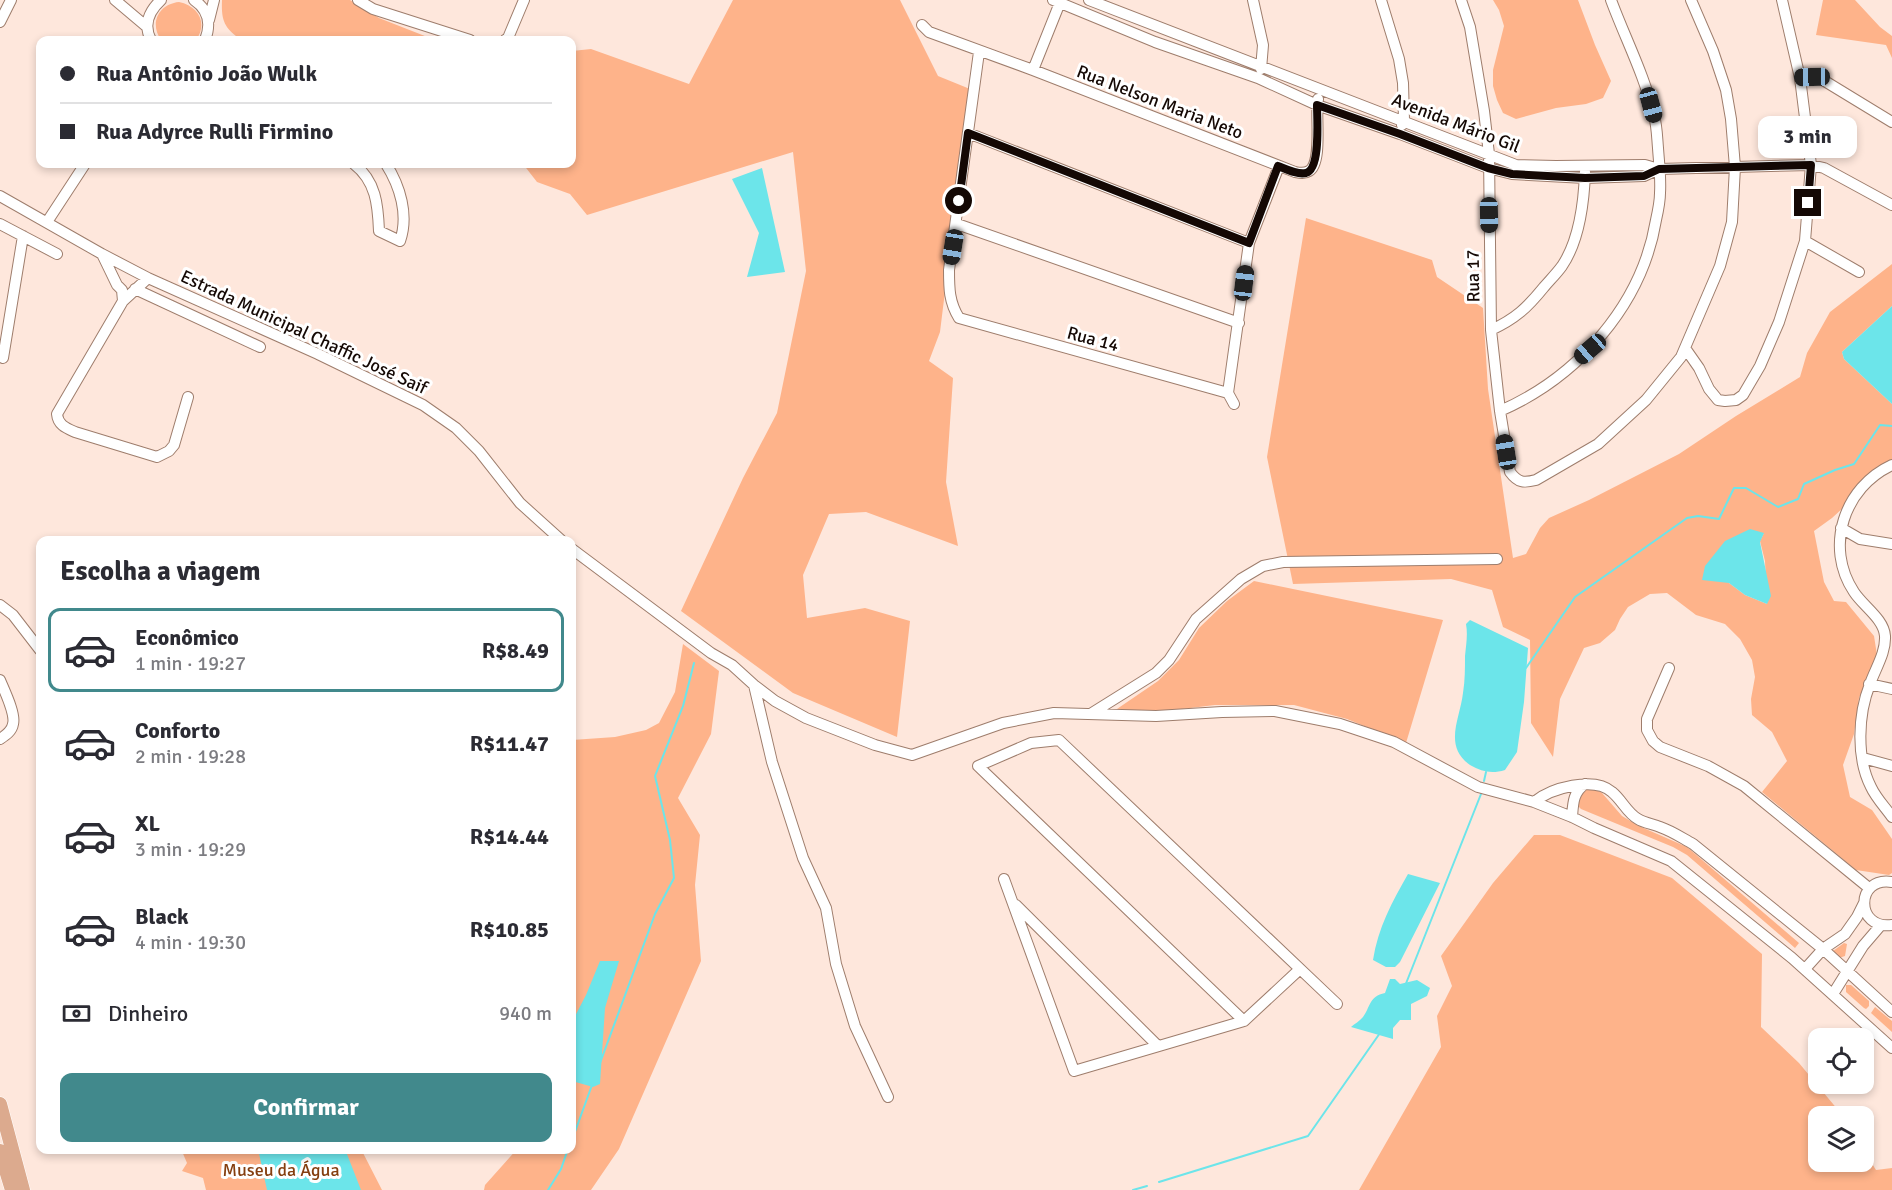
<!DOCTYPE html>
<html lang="pt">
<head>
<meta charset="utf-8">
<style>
  :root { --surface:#fff; --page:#f7f7f7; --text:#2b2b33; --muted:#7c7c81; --line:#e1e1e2; --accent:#41898c }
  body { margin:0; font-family:Signika,sans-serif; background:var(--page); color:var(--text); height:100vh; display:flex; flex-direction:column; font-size:22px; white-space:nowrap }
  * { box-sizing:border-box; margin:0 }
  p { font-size:20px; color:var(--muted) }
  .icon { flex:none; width:33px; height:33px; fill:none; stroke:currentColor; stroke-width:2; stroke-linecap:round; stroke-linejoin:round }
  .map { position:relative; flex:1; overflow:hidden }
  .side { position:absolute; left:36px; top:536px; width:540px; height:618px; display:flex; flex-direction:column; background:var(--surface); border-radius:12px; box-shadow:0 3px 9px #0003 }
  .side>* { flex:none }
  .guide { position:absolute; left:36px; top:36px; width:540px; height:132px; border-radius:12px; box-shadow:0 3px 9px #0003; display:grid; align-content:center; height:132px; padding:0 24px; background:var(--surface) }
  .fabs { position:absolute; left:1808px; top:1028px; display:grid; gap:12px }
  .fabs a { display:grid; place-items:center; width:66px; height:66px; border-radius:12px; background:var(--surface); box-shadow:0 3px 9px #0003; font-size:30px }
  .end { position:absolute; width:27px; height:27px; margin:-14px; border:8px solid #140804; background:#fff; box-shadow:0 0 0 3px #fff }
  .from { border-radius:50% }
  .bubble { position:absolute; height:42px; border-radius:12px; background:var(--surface); box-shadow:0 3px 9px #0003; font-size:20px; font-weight:700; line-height:42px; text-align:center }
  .car { position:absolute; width:18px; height:36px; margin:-18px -9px; border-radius:8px; box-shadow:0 0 4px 2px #0007; background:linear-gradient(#222 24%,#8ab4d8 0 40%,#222 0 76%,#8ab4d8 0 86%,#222 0) }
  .guide b { display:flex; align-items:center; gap:21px; height:57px; font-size:22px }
  .guide b+b { border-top:2px solid var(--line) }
  .guide i { width:15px; height:15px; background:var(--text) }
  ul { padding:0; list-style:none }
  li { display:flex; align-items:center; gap:18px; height:84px; margin:0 12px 9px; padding:0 12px; border:3px solid transparent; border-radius:12px }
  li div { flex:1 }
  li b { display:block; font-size:22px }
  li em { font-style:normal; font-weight:700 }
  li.on { border-color:var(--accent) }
  li>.icon { width:54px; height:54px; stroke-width:1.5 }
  h2 { padding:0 24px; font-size:27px; line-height:72px }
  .pay { display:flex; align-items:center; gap:15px; height:66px; padding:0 24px; font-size:22px }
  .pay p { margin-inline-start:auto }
  .button { display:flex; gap:12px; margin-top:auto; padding:12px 24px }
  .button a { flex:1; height:69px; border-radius:12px; background:var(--accent); color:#fff; font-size:24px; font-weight:700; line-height:69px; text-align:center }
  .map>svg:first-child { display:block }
  .green { fill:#feb38a; fill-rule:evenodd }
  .water { fill:#6ce5ea }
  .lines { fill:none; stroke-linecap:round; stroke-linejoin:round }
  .stream { stroke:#6ce5ea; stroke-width:2 }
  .minor-casing { stroke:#9e7d6c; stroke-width:12 }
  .major-casing { stroke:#fff; stroke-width:15 }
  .minor { stroke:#fff; stroke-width:10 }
  .major { stroke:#dcaa8e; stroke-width:14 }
  .route { stroke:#140804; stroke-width:8 }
  .labels { text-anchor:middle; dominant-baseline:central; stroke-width:6; stroke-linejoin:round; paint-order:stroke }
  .street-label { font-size:18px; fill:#140804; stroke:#fff }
  .park-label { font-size:18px; fill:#853f10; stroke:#fff }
</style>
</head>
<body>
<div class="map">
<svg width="1892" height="1190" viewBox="0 0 1892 1190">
  <rect width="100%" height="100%" fill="#fee7dc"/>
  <!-- green -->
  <path class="green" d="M222,0H350L379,18L435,40H241C225,28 221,22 222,0Z
    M733,0H900L938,76L970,89L940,332L929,361L953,378L946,482L958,546L866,512L829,514L803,575L807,618L865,608L910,621L897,737L793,693L681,611L743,478L777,413L806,271L793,152L587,215L570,194L537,182L523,164H572V51L591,49L689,84Z
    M1493,0H1578L1595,45L1611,81L1603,98L1586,104L1556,108L1516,119L1503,113L1497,100L1493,86V70L1504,26L1499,10Z
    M1823,0H1855L1880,27L1892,36V58L1886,45L1816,35Z
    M179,2C199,6 208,24 196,40H161C149,23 159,4 179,2Z
    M1306,218L1432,260L1437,277L1483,308L1488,389L1513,558L1526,554L1540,528L1549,518L1589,500L1679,454L1736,416L1800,377L1807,353L1830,312L1892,264V306L1842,352L1844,359L1892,404V463L1832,518L1814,531L1824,582L1834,601L1846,602L1874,636L1877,655L1859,698L1854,734L1843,765L1850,797L1872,810L1892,839V873L1889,875L1856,870L1762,792L1787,761L1772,732L1752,715L1751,699L1755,677L1752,660L1740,639L1725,624L1696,615L1667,593L1650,594L1628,607L1620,619L1615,630L1600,643L1584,648L1560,699L1553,757L1531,723L1530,640L1503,627L1492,590L1451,579L1293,584L1267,457ZM1764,533L1760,541L1765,561L1767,604L1745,595L1729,583Z
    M1254,581L1443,620L1406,743L1347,719L1294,705H1215L1149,713L1114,711L1158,681L1179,660L1199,628L1227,601Z
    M683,644L719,671L711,734L678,798L700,835L695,885L701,961L619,1149L591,1190H484L485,1185L517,1149H572V740L615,737L646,730L659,723L675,692Z
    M1584,788H1593L1602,793L1622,816L1639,826L1687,847L1799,943L1795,948L1687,855L1673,847L1581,809L1577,805Z
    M1534,835H1560L1672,878L1762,954L1761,1027L1799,1063L1843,1116H1818V1161H1863V1149L1876,1170L1892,1168V1190H1359L1441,1047L1437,1016L1452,986L1441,956L1493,883Z
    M1844,943L1847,944L1845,956L1839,958L1833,951Z
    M1846,985H1851L1869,1001V1006L1866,1009L1864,1008L1846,992Z
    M1875,1007L1892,1021V1032L1871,1013Z
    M181,1149H361L382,1190H206L203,1178L182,1171L187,1163Z"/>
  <!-- water -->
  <path class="water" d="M762,168L785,272L747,277L759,233L732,179Z
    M1892,306V404L1844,359L1842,352Z
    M1750,529L1764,533L1760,542L1771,596L1767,604L1745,595L1729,583L1702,580L1705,566L1725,541Z
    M1470,620L1528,648L1524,702L1517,752L1505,770C1492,774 1482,772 1470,765C1443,746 1460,719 1463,693C1465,681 1465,668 1465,656C1466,645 1468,635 1466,624Z
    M1408,874L1440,883L1400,962L1395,967H1386L1373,960C1378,928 1392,902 1408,874Z
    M600,961H619L605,1008L600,1084L593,1087L572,1081V1022L586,995Z
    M1390,979H1395L1400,984L1417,980L1430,988L1427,996L1411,1004V1020H1400L1393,1028V1039L1351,1027C1354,1024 1360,1021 1363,1017C1370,1008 1369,996 1385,993Z
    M258,1149H345L361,1190H267Z"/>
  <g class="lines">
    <!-- stream -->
    <path class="stream" d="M1526,668L1575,597L1687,518L1698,516L1719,519L1734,488H1746L1778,507L1798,499L1804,484L1835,470L1854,464L1880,425L1892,426
      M1484,781L1486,772
      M1405,986L1481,794
      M600,1063L655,914L674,878L670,840L655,776L683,706L694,663
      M572,1140L592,1085
      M1159,1182L1308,1136L1380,1033
      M548,1190L561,1169L568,1149
      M1133,1190L1147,1186"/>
    <!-- minor casing -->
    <g class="minor-casing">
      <path id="minor" d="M115,0L147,27
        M194,0C209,10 211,25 205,40
        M358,0L373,9L470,40
        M1053,0L1155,42L1258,78L1317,105L1400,134L1488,168L1512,174L1585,178L1644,176L1659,169
        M1089,0L1516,165L1556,166L1645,165L1659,169L1811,165L1824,168L1892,205
        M1253,0L1263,45L1261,69
        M1381,0L1399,59L1403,83L1404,120L1402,125
        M1461,0L1470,27L1484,111L1489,154L1491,330L1500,411L1510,472C1518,483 1524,483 1536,480L1598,444L1646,400L1681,357L1720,266L1732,222L1735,167L1731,119L1726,90L1713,51L1691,0
        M209,20L214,0
        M0,22L11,0
        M922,25L929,32L1033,70L1295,172C1300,173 1304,174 1309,171C1323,163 1315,115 1318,99
        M151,40C143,25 149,11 161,0
        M505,40L508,38L524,0
        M979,52L949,270C949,288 949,302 959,318L1228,393
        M1033,70L1061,0
        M1800,78L1812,77L1823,80L1892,122
        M968,133L1249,243
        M354,164C376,181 378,205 379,231L400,241C409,215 400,186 386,164
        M0,196L102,254L148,278L318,354L423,405L456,428L479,451L520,503L561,540
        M47,222L85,164
        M0,224L57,254
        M957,224L1239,323
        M1805,241L1859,272
        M102,254L117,285L122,290L123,301
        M148,278L123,301L57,414C58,425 66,428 75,432L157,457L169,451L174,445L188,397
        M135,289L260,347
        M1491,330C1515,319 1527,308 1544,287C1550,280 1557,273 1562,266C1579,241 1584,201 1585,172
        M1685,348L1699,368L1709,389L1718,400L1725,401L1736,400L1743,395L1760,366L1779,322L1805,241L1811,165L1800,78L1782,0
        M3,358L23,236
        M1234,404L1228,393L1249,243L1279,166
        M1500,411C1578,377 1642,305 1656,220C1658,211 1660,202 1660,193C1661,178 1659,163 1658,148C1657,137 1657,126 1654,116C1645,76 1625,38 1611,0
        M1892,465C1844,487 1824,547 1854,592C1863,606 1884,619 1885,636C1886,653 1875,669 1870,684C1858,714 1856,758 1871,787C1876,798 1885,807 1892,817
        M1841,528L1860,539L1892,544
        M572,549L711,653L732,665L754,685L775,701L806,718L875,745L912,755L1003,723L1054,713L1156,716L1222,712L1275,711L1340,724L1394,742L1478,787L1534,802L1572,817L1594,828L1671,861L1792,958L1892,1048
        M0,605L13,615L40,650
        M1669,668L1647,719V730L1653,741L1660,747L1708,766L1744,786L1869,888
        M0,680C4,690 16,714 13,724C12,731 6,735 0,739
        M1869,684L1892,689
        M754,685L772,762L803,858L826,908L836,964L855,1026L888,1097
        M1092,713L1156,673L1169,660L1196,619L1241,579L1263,566L1283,562L1497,559
        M1863,758L1892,766
        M1534,802C1551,788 1594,776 1612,792C1622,800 1627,813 1638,819C1644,823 1653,824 1660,827C1672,831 1682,838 1693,844L1823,949L1892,1012
        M1572,817C1573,804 1573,792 1585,784
        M1004,879L1074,1071L1244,1021L1300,969
        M1892,882C1855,876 1855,930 1892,925
        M1016,905L1158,1046
        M1805,969L1823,949L1845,934L1857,917L1864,903
        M1833,994L1863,946L1881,925
        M1244,1021L978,766L1031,743L1059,740L1337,1004"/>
    </g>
    <!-- major casing -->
    <g class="major-casing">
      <path id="major" d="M0,1104L23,1190
        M0,1151L12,1190"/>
    </g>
    <!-- minor -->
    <use href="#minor" class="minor"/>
    <!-- major -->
    <use href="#major" class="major"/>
  </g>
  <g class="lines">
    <!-- route -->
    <path class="route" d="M959,201L968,133L1249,243L1278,166C1286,169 1297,175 1306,173C1321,169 1317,119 1317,105L1400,134L1488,168L1512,174L1585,178L1644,176L1659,169L1811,165L1808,203"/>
  </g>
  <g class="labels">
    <!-- street labels -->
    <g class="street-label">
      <text transform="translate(1160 102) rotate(21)">Rua Nelson Maria Neto</text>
      <text transform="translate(1456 123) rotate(21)">Avenida Mário Gil</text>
      <text transform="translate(1473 276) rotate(-91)">Rua 17</text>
      <text transform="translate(304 332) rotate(25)">Estrada Municipal Chaffic José Saif</text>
      <text transform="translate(1093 339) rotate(15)">Rua 14</text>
    </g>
    <!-- park labels -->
    <g class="park-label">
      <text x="281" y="1170">Museu da Água</text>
    </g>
  </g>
</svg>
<div class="fabs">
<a><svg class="icon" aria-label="locate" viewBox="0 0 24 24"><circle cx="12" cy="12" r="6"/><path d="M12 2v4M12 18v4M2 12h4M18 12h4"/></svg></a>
<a><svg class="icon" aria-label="layers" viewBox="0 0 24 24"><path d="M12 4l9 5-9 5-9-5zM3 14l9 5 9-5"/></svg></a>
</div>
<i class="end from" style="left:959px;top:201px"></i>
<i class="end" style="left:1808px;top:203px"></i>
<div class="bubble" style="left:1758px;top:116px;width:99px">3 min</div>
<i class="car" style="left:1812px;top:77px;rotate:269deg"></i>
<i class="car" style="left:1651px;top:105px;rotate:165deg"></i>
<i class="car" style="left:1489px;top:215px;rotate:179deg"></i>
<i class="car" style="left:953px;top:247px;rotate:189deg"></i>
<i class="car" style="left:1244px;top:283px;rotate:7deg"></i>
<i class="car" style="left:1590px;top:349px;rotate:229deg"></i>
<i class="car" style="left:1506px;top:452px;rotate:351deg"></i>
<div class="guide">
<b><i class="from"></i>Rua Antônio João Wulk</b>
<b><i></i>Rua Adyrce Rulli Firmino</b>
</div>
<section class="side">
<h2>Escolha a viagem</h2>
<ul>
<li class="on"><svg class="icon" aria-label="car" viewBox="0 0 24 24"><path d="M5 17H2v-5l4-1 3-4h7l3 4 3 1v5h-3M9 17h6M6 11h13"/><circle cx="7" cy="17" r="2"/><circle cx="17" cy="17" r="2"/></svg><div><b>Econômico</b><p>1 min · 19:27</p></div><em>R$8.49</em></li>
<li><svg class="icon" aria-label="car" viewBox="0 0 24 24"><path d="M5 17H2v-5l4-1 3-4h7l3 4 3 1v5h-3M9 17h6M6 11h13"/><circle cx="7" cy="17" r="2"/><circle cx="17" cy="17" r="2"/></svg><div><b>Conforto</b><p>2 min · 19:28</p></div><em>R$11.47</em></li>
<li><svg class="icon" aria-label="car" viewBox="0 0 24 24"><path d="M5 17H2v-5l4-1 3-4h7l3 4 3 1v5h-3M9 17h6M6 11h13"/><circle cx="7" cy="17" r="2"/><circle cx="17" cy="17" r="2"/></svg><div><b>XL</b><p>3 min · 19:29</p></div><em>R$14.44</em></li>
<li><svg class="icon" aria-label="car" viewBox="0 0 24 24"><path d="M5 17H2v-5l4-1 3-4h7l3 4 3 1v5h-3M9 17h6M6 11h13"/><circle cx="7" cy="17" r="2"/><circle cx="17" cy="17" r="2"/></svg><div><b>Black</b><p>4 min · 19:30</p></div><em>R$10.85</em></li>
</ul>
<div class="pay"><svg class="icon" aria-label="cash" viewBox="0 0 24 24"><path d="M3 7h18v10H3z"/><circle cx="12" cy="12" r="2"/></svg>Dinheiro<p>940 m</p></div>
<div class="button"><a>Confirmar</a></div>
</section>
</div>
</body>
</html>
